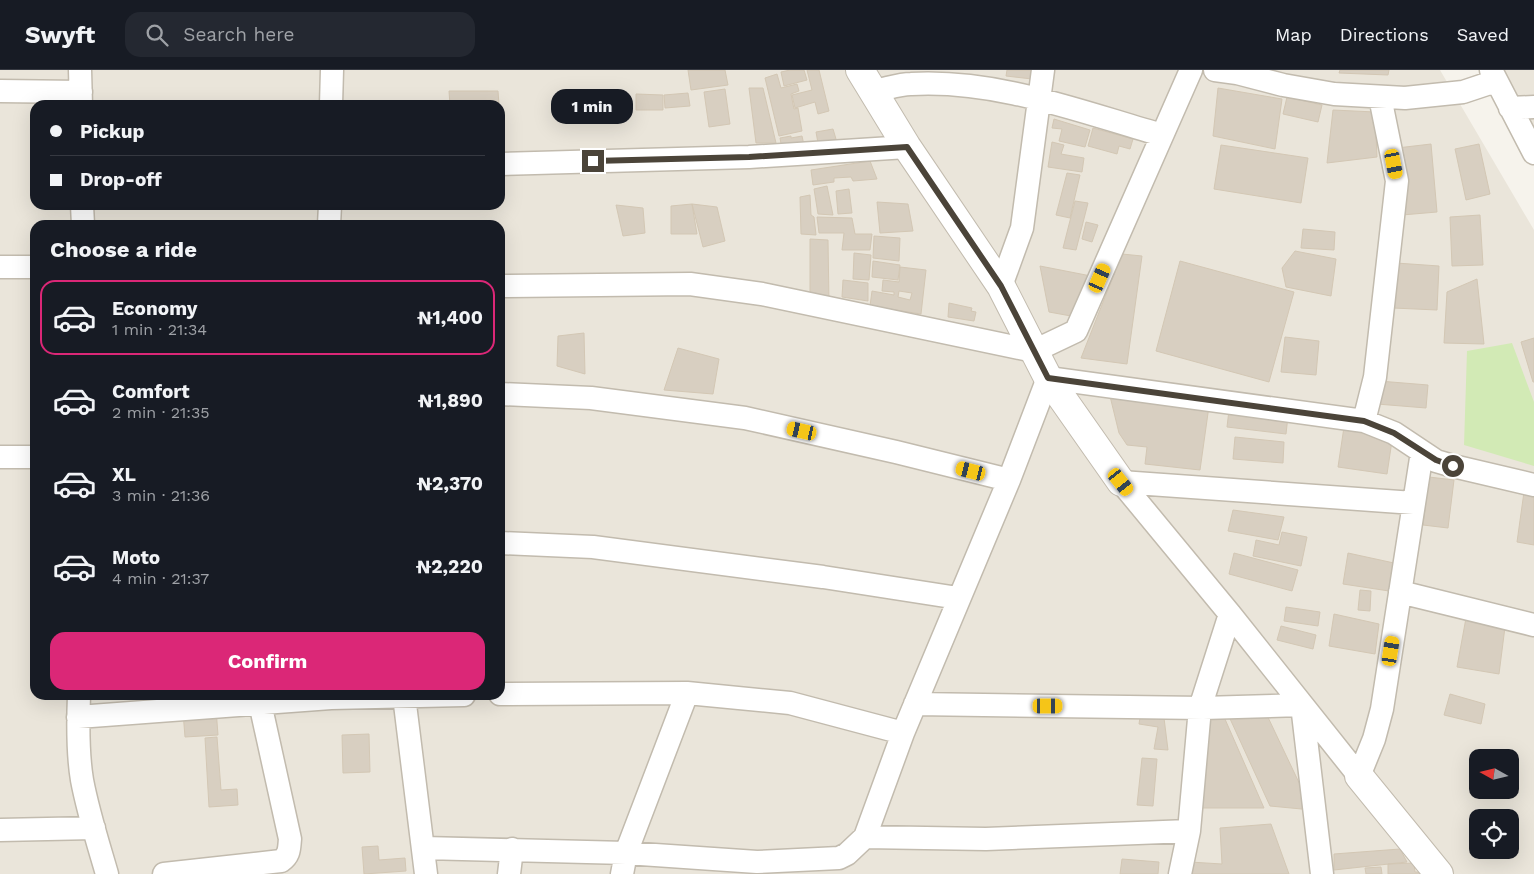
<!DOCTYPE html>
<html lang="en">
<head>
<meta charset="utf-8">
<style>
  :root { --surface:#171b24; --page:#242831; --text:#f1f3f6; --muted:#9ea1a6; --line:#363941; --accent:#db2777 }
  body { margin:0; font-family:"Work Sans",sans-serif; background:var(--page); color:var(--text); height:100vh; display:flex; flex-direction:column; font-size:19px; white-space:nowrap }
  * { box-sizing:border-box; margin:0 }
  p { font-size:16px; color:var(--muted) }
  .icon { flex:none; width:28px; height:28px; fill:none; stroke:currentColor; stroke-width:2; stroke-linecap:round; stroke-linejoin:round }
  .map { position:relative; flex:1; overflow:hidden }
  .panel { position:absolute; left:30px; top:150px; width:475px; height:480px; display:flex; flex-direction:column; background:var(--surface); border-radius:15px; box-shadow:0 5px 20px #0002 }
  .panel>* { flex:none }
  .banner { position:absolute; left:30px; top:30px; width:475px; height:110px; border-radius:15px; box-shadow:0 5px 20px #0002; display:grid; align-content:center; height:110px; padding:0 20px; background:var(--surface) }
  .needle { width:32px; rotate:278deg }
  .buttons { position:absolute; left:1469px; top:679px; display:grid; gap:10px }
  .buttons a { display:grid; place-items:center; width:50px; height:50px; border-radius:10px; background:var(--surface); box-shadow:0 5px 20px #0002; font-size:25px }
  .end { position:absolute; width:22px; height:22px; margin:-11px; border:6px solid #4b4439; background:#fff; box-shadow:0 0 0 2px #fff }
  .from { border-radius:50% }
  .bubble { position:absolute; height:35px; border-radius:15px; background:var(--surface); box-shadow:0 5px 20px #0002; font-size:16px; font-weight:700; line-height:35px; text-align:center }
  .car { position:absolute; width:15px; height:30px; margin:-15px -8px; border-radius:6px; box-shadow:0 0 4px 1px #0007; background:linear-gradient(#f5c518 24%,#345 0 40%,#f5c518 0 76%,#345 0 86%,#f5c518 0) }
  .banner b { display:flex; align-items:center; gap:18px; height:48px; font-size:19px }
  .banner b+b { border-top:1px solid var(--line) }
  .banner i { width:12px; height:12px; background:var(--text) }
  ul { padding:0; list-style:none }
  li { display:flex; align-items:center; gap:15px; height:75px; margin:0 10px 8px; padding:0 10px; border:2px solid transparent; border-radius:15px }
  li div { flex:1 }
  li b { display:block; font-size:19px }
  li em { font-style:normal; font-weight:700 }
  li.active { border-color:var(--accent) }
  li>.icon { width:45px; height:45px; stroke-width:1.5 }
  h2 { padding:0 20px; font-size:22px; line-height:60px }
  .action { display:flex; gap:10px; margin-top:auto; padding:10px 20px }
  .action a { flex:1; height:58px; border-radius:15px; background:var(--accent); color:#fff; font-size:20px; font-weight:700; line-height:58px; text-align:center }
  header { display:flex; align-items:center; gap:30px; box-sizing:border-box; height:70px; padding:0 25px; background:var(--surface); border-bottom:1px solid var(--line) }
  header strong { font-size:24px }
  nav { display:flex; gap:28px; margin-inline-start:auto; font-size:18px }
  .search { width:350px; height:45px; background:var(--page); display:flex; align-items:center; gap:12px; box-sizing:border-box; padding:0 18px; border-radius:15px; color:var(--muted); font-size:19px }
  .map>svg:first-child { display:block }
  .residential { fill:#eae5da; fill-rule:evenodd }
  .green { fill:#d2eab5 }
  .building { fill:#d8cfc1; stroke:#d3c7b4; fill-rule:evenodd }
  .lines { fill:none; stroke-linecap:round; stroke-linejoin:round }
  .minor-casing { stroke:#c2bbae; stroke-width:25 }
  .tertiary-casing { stroke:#c2bbae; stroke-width:30 }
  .minor { stroke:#fff; stroke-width:22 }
  .tertiary { stroke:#fff; stroke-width:28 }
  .route { stroke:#4b4439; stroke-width:6 }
</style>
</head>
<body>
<header>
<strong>Swyft</strong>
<div class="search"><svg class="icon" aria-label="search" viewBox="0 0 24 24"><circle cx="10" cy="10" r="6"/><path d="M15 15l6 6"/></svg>Search here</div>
<nav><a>Map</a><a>Directions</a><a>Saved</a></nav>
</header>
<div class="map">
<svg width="1534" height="804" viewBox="0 0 1534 804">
  <rect width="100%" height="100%" fill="#f6f3ec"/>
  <!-- residential -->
  <path class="residential" d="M0,0H1440L1534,160V804H0ZM35,35H500V135H35ZM35,155H500V625H35ZM1478,688H1510V720H1478ZM1478,748H1510V780H1478Z
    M1493,0H1534V70Z"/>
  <!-- green -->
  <path class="green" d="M1512,273L1534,332V396L1464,375L1467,281Z"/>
  <!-- building -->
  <path class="building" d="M688,0H725L728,15L691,20Z
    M790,0H804L807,10L784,16L781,2Z
    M807,0H819L829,41L818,44L815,32L795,38L792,25L812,20Z
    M1007,0H1033L1032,9L1006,6Z
    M1340,0H1389L1388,5L1339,3Z
    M777,4L781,18L797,14L799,21L791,24L794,39L798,38L802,61L779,66L765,8Z
    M749,18H763L776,73H756Z
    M1218,18L1282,29L1275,79L1213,66Z
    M725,19L730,54L709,57L704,22Z
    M449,21H498L499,35H450Z
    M688,23L690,36L665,38L664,25Z
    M636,24L663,25V40H636Z
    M1287,27L1322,35L1318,52L1283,44Z
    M1333,40L1375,42L1377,87L1327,93Z
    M1054,49L1090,60L1085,77L1059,71L1062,59L1052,58Z
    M1093,58L1133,69L1130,79L1119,76L1117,84L1088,76Z
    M833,59L836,69L818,73L816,62Z
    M791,66V68L802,66L804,75L782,79L780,68Z
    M1052,72L1064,75L1061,84L1084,88L1082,102L1048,97Z
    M1431,74L1437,142L1402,145L1397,78Z
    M1479,74L1490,124L1466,130L1455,79Z
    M1221,75L1308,88L1301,133L1214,119Z
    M870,91L877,109L853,111L851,107L834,108V112L813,115L811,100Z
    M1067,103L1080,105L1070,148L1056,145Z
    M827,116L833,145L818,144L814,119Z
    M849,119L852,143L838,144L836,121Z
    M810,125L811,145L814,147L816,165L801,164L800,127Z
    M1075,131L1088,133L1076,180L1063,178Z
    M877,132L908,134L913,161L880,163Z
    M692,134L697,164H671V136Z
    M692,134L717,137L725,171L703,177Z
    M616,135L643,138L645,163L623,166Z
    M1480,145L1483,195L1452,196L1450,147Z
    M817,147L852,148L855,164H872L870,180H842L844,163H819Z
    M1086,152L1098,155L1092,172L1082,169Z
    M1303,159L1335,162L1334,180L1301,178Z
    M874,166L900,168L899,191L873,188Z
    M810,169L828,170L829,233L810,231Z
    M1295,181L1336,189L1331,226L1286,217L1282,198Z
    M854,183L871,185L869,210L853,209Z
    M1122,184L1142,186L1127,294L1081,288Z
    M873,191L900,195L898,210L872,207Z
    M1180,191L1294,222L1269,312L1156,281Z
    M1396,193L1439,196L1437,240L1393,238Z
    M1040,196L1091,206L1071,246L1049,242Z
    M900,197L926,200L921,244L870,236L872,221L894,225V222L882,221L883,210L899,212ZM899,221L912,223L910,230L898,227Z
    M1477,209L1484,274L1444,273L1447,222Z
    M843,210L868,213V231L842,227Z
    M949,233L972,238L971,241L976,242L974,251L948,247Z
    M584,263L585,304L557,296L558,266Z
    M1285,267L1319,271L1316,305L1281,302Z
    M1534,268V312H1533L1521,272Z
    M678,278L719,289L713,324L664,320Z
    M1379,311L1428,315L1426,338L1377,334Z
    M1109,322L1209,336L1200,400L1145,394L1147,377L1127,375L1119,363Z
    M1229,340L1288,346L1286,364L1227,357Z
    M1344,357L1393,364L1387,404L1338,397Z
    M1235,367L1284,372L1283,393L1233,389Z
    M1429,407L1454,410L1448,458L1423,455Z
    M1524,422L1534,424V475L1517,472Z
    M1233,440L1284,447L1278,470L1228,461Z
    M1282,462L1307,467L1301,496L1253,486L1256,470L1279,475Z
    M1234,483L1298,500L1292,521L1229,504Z
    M1348,483L1394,493L1389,521L1343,514Z
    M1360,520L1371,521L1370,541L1358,540Z
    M1286,537L1320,542L1318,556L1284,551Z
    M1334,544L1379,554L1375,584L1329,576Z
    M1466,548L1505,557L1499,604L1457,597Z
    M1281,556L1316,565L1313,579L1277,570Z
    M1450,624L1485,634L1481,654L1444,645Z
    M100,625H136L100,627Z
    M216,639L218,665L185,667L183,642Z
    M1163,640L1168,680L1154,679L1158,657L1139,654L1141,641Z
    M1206,640H1221L1264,738H1197Z
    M1226,640L1265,641L1312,740L1270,736Z
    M369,664L370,702L343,703L342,665Z
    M217,667L221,720L237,719L238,735L209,737L205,668Z
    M1142,688L1157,689L1153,736L1137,735Z
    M1271,754L1289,804H1189L1190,792L1222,794L1220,758Z
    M378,776L379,790L405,788L406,801L364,804L362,777Z
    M1400,779L1407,792L1334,800V784Z
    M1122,789L1159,792L1158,804H1120Z
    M1414,793L1415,802H1419L1420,804H1388V794Z
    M1381,797L1382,804H1366L1365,798Z"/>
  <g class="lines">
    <!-- minor casing -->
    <g class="minor-casing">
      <path id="minor" d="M80,0L81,35
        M1215,0L1237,3L1283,15L1334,24L1405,28L1463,22L1496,11
        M1491,0L1534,83
        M0,21L81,22
        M874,21C886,19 899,14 911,14C997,9 1081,42 1162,65
        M331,35L332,0
        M1510,38L1534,37
        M500,94L749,87L907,77
        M82,135L83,155
        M329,155L330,135
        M0,197H35
        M500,216L690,214L762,224L1034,281L1076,261L1191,0
        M1001,216L1022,158L1043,0
        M500,324L591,328L745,348L896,382L1009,410
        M1364,351L1375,307L1397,111L1380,27
        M0,387H35
        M1121,412L1230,544L1359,706L1374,669L1382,639L1422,382
        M1121,412L1414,433
        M500,473L593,477L823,507L958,528
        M1400,522L1534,555
        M500,624L687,623L790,633L903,663
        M79,625C78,650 78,686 82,710C88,742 98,773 107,804
        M404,626L426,804
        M915,634L1203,638L1302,635L1322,804
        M78,647L331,628L464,625
        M0,760L94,758
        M865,767L986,769L1189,761L1200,638L1230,544
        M424,778L626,783L757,792L839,788L847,784L865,767L903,663L1009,410L1048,308L1364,351L1394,363L1436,391L1453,396L1534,415
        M164,804L281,791C290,785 289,778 290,769L260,633
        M509,804L512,779
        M622,804L626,783L687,623
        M1180,804L1189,761"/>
    </g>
    <!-- tertiary casing -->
    <g class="tertiary-casing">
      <path id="tertiary" d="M860,0L907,77L1001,216L1048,308L1121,412
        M1359,706L1439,804"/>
    </g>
    <!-- minor -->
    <use href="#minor" class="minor"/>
    <!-- tertiary -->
    <use href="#tertiary" class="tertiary"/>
  </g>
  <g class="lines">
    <!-- route -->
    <path class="route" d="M593,91L749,87L907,77L1001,216L1048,308L1364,351L1394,363L1436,390L1453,396"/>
  </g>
</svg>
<div class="buttons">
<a><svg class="needle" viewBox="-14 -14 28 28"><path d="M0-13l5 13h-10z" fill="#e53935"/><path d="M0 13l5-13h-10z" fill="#9ea1a6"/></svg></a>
<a><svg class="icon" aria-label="locate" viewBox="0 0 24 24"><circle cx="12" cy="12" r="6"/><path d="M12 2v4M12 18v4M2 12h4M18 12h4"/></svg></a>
</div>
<i class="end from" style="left:1453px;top:396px"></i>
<i class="end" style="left:593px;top:91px"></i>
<div class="bubble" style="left:551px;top:19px;width:82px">1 min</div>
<i class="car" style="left:1394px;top:94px;rotate:169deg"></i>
<i class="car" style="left:1100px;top:208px;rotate:24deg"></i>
<i class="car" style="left:802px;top:361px;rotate:283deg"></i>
<i class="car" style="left:971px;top:401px;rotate:284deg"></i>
<i class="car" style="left:1121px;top:412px;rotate:141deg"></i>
<i class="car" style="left:1391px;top:581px;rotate:9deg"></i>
<i class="car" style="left:1048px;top:636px;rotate:90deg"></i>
<div class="banner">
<b><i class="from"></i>Pickup</b>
<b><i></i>Drop-off</b>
</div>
<section class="panel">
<h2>Choose a ride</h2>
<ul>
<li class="active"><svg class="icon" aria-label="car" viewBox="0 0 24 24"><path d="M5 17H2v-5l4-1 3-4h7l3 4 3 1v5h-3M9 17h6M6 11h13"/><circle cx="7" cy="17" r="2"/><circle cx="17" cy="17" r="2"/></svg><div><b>Economy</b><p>1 min · 21:34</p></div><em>₦1,400</em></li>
<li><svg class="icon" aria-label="car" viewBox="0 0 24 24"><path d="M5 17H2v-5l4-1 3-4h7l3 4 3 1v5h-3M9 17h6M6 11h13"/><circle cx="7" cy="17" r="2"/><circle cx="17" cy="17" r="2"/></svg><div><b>Comfort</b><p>2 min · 21:35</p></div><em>₦1,890</em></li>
<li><svg class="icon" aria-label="car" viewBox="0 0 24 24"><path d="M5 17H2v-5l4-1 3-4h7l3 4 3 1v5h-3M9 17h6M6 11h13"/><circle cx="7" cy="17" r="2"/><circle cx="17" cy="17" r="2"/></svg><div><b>XL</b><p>3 min · 21:36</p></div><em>₦2,370</em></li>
<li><svg class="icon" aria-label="car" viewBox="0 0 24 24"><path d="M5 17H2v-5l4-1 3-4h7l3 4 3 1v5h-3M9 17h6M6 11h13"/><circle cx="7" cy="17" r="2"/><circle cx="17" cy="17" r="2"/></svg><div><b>Moto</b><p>4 min · 21:37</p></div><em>₦2,220</em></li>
</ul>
<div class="action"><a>Confirm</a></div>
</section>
</div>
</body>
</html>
